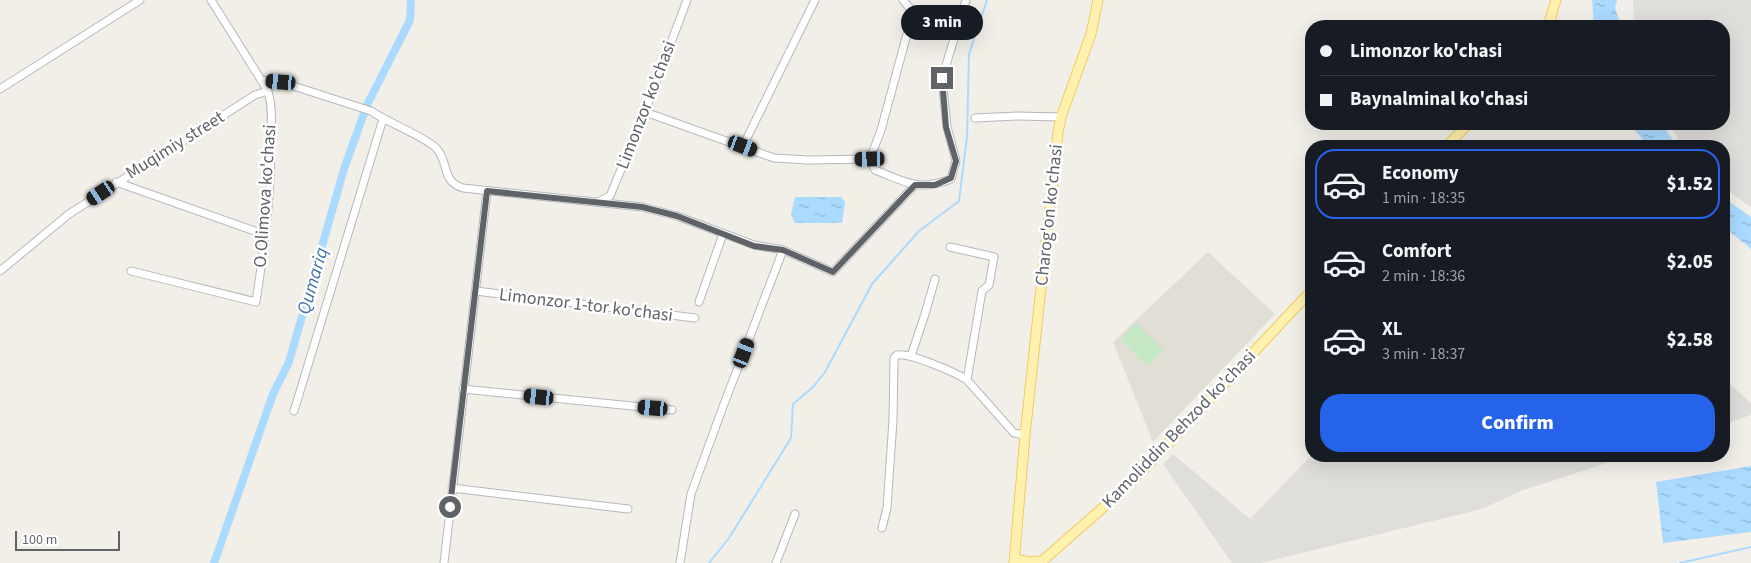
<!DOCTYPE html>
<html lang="en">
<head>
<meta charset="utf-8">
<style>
  :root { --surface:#171b24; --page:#20242c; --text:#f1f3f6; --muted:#9ea1a6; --line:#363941; --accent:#2563eb }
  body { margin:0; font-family:"Source Sans 3",sans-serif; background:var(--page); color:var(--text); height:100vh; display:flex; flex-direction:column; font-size:19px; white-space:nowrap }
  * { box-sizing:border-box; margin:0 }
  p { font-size:16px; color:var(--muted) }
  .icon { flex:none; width:28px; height:28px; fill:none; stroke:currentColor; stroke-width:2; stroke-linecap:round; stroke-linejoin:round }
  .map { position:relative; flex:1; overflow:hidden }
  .panel { position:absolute; left:1305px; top:140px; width:425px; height:322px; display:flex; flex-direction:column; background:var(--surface); border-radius:20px; box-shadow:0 5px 20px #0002 }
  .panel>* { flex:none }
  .guide { position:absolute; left:1305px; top:20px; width:425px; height:110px; border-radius:20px; box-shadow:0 5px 20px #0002; display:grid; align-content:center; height:110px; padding:0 15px; background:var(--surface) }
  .scale { position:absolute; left:15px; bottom:12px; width:105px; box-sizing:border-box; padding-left:5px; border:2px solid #5f6368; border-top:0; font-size:14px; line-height:18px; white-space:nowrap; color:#5f6368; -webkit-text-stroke:4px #fff; paint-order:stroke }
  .end { position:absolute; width:22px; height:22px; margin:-11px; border:6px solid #5f6368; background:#fff; box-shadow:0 0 0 2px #fff }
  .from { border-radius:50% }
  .bubble { position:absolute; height:35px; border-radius:18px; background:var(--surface); box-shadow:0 5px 20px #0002; font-size:16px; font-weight:800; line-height:35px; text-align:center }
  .car { position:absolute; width:15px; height:30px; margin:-15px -8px; border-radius:6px; box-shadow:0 0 4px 1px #0007; background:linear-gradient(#222 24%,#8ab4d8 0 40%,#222 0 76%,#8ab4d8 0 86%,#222 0) }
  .guide b { display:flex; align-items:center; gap:18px; height:48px; font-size:19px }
  .guide b+b { border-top:1px solid var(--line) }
  .guide i { width:12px; height:12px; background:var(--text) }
  ul { padding:9px 0 0; list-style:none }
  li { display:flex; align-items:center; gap:15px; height:70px; margin:0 10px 8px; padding:0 5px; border:2px solid transparent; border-radius:20px }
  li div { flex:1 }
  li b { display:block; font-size:19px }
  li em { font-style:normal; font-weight:800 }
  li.on { border-color:var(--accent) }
  li>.icon { width:45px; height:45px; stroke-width:1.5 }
  .action { display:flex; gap:10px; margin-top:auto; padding:10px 15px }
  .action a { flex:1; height:58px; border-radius:20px; background:var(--accent); color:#fff; font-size:20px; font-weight:800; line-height:58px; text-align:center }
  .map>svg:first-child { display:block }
  .industrial { fill:#e0deda }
  .education { fill:#e1ded6 }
  .pitch { fill:#c5e8c5 }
  .water { fill:url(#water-ripples) }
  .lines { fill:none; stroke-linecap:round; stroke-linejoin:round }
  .stream { stroke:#aadaff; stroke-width:2 }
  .canal { stroke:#aadaff; stroke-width:8 }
  .minor-casing { stroke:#b5b8bc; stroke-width:9 }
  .major-casing { stroke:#f2c960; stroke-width:11 }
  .minor { stroke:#fff; stroke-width:7 }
  .major { stroke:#fff2af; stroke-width:9 }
  .route { stroke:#5f6368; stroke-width:6 }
  .labels { text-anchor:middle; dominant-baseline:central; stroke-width:5; stroke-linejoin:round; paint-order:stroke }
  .street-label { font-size:18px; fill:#5f6368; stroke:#fff }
  .water-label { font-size:19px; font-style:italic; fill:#4174aa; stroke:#fff }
</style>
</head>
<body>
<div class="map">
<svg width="1751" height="563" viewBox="0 0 1751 563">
  <defs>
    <pattern id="water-ripples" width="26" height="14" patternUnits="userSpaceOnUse" patternTransform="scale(1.25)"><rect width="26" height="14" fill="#aadaff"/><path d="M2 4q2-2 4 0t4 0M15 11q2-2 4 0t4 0" fill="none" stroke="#8eb4d2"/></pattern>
  </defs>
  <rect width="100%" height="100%" fill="#f1efe8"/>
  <!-- industrial -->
  <path class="industrial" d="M1633,0H1751V207L1724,188V146H1682L1669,124H1724V26H1634Z
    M1724,379L1751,403V415L1724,424Z
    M1173,454L1250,519L1311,456H1628L1521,491L1482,509L1261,563H1232L1163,464Z"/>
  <!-- education -->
  <path class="education" d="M1208,252L1275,314L1153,442L1113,342Z"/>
  <!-- pitch -->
  <path class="pitch" d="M1136,323L1164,350L1147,366L1120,339Z"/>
  <!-- water -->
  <path class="water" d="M1592,0H1617L1615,8L1621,26H1594Z
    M1630,124H1662L1677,146H1648Z
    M795,197H841L845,202L842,223H795L791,214Z
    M1724,198L1751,217V249L1724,227Z
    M1751,466V532L1663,543L1656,482Z"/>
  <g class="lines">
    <!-- stream -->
    <path class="stream" d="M709,563L729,538L791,438L793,404L813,387L825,372L872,284L919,231L959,201L967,137L969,54L987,0
      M1680,563L1751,547"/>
    <!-- canal -->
    <path class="canal" d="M214,563L273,394L289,362L344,169L367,105L410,20L411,0"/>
    <!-- minor casing -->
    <g class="minor-casing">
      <path id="minor" d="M903,0L913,12L881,130L870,159L875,170C906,182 918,192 951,179L956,161L947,127L942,78L966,0
        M261,80L281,82L371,111C390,124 422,135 436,148C450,162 440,181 463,188L642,207L677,216L754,245L783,250L833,272L915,185
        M0,89L140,0
        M645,112L774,158L808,160L870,159
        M975,118L1017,116L1061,117
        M743,146L815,0
        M116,182L266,235
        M598,202L610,196L645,112L687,0
        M950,247L994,257L989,285L982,291L967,380
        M0,271L69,214L255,95L268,91
        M131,271L256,302C264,249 271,198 271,144C271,126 273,108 268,91L211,0
        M476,291L695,318
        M699,302L723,234
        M911,356L925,314L935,279
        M463,389L672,410
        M294,411L383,119
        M452,488L628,509
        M882,528L887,508L893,420L894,358L897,355C910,353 955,372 967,380L1014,433L1025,435
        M444,563L487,191
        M680,563L691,494L724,404L783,250
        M776,563L795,514"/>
    </g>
    <!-- major casing -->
    <g class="major-casing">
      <path id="major" d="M1548,26L1556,0
        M1447,146L1468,124
        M1015,559L1029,562L1041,561
        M1014,563L1025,435L1058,132L1061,117L1091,34L1098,0
        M1040,563L1114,498L1149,464L1311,291"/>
    </g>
    <!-- minor -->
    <use href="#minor" class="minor"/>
    <!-- major -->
    <use href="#major" class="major"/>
  </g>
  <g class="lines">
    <!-- route -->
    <path class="route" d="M450,507L487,191L642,207L677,216L754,246L783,250L833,272L915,185H935L951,178L956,161L946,127L942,78"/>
  </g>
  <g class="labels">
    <!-- street labels -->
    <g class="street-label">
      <text transform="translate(646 105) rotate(-69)">Limonzor ko'chasi</text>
      <text transform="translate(175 145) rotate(-32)">Muqimiy street</text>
      <text transform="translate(265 196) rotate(-86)">O.Olimova ko'chasi</text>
      <text transform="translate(1049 215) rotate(-84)">Charog'on ko'chasi</text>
      <text transform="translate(586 305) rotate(7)">Limonzor 1-tor ko'chasi</text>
      <text transform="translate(1179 429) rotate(-46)">Kamoliddin Behzod ko'chasi</text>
    </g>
    <!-- water labels -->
    <g class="water-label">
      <text transform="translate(313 281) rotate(-74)">Qumariq</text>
    </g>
  </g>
</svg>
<div class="scale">100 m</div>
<i class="end from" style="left:450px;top:507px"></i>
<i class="end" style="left:942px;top:78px"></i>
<div class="bubble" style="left:901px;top:5px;width:82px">3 min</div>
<i class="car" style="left:281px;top:82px;rotate:275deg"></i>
<i class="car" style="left:743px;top:146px;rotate:111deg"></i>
<i class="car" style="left:870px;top:159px;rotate:269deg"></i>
<i class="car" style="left:101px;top:193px;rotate:236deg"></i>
<i class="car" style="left:744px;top:353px;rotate:21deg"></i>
<i class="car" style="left:539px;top:397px;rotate:276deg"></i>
<i class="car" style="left:653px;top:408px;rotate:275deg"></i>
<div class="guide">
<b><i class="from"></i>Limonzor ko'chasi</b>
<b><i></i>Baynalminal ko'chasi</b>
</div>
<section class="panel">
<ul>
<li class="on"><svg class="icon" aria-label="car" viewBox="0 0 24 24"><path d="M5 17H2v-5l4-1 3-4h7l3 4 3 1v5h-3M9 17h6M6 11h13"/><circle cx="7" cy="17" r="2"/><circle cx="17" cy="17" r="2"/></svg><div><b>Economy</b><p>1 min · 18:35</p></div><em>$1.52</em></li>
<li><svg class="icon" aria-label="car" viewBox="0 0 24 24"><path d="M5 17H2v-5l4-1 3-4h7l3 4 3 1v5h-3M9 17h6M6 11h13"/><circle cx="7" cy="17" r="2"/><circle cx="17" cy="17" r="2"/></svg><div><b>Comfort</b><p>2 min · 18:36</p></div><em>$2.05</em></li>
<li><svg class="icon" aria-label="car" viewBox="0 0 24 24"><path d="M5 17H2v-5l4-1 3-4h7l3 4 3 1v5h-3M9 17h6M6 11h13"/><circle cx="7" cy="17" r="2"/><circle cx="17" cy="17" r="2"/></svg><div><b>XL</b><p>3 min · 18:37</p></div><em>$2.58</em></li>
</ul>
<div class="action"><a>Confirm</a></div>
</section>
</div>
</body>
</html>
